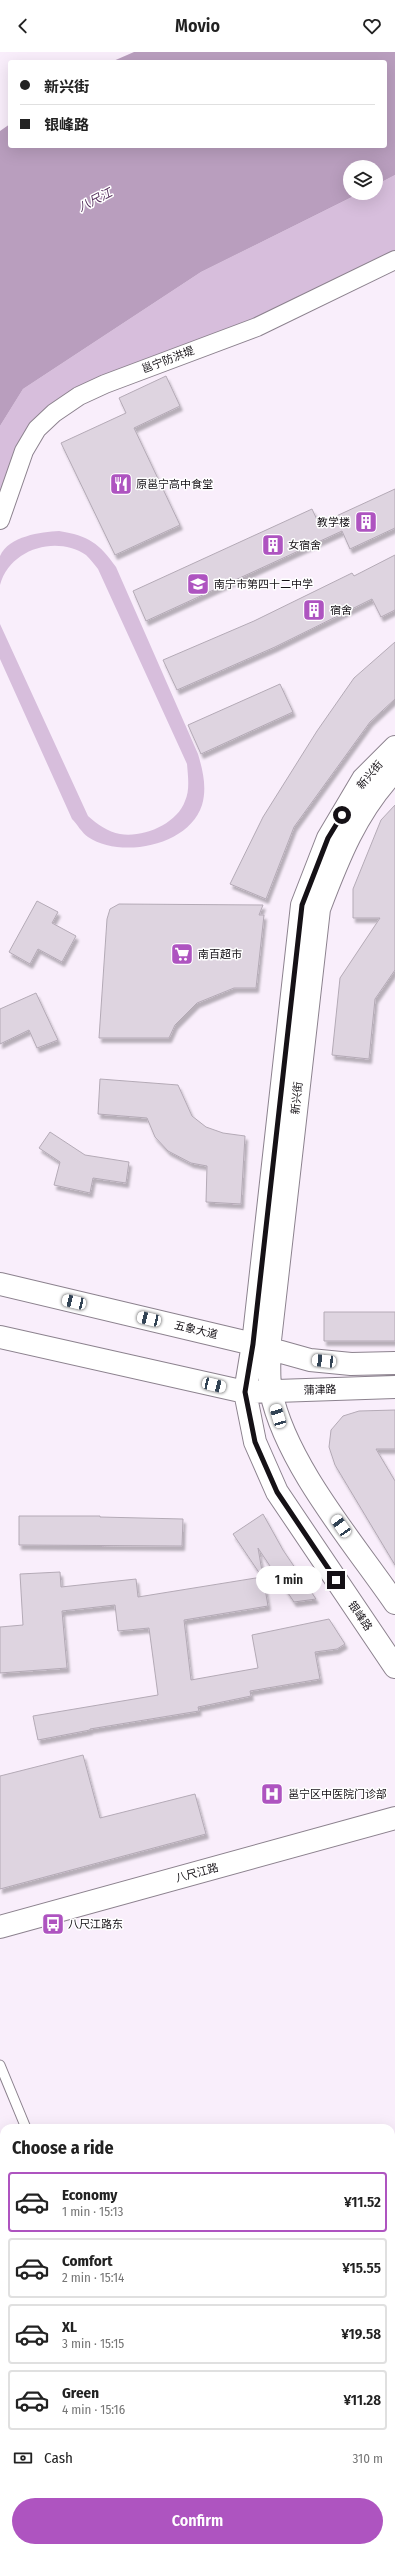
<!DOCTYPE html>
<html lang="en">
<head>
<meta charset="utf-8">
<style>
  :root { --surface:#fff; --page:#f6f6f6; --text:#222; --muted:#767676; --line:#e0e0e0; --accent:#ae54c0 }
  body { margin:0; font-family:"Fira Sans Condensed","Noto Sans SC",sans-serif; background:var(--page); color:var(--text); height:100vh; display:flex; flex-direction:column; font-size:15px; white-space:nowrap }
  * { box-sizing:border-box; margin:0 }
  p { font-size:13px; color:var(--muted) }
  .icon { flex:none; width:22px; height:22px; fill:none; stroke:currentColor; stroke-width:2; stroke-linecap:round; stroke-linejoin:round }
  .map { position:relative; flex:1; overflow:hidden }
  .sheet { position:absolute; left:0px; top:2072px; width:395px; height:428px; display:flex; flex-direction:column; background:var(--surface); border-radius:12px 12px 0 0; box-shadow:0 4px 16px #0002 }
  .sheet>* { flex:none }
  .hud { position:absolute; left:8px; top:8px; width:379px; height:88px; border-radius:4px; box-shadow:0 4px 16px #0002; display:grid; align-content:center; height:88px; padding:0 12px; background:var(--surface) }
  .buttons { position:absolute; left:343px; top:108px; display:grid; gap:8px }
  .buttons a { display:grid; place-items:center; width:40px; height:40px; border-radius:50%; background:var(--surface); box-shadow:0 4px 16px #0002; font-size:20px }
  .end { position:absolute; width:18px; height:18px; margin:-9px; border:5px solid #151116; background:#fff; box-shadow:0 0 0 2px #fff }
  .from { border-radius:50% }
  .bubble { position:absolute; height:28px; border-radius:14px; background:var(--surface); box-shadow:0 4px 16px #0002; font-size:13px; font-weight:600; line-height:28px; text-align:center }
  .car { position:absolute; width:12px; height:24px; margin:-12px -6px; border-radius:5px; box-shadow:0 0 3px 1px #0007; background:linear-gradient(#fff 24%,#345 0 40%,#fff 0 76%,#345 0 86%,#fff 0) }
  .hud b { display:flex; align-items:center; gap:14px; height:38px; font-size:15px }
  .hud b+b { border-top:1px solid var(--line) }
  .hud i { width:10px; height:10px; background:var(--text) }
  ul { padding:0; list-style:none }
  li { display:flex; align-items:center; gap:12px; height:60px; margin:0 8px 6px; padding:0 4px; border:2px solid var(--line); border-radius:4px }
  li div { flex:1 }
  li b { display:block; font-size:15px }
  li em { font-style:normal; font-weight:600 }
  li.on { border-color:var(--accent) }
  li>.icon { width:36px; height:36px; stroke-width:1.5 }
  h2 { padding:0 12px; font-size:18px; line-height:48px }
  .pay { display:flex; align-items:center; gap:10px; height:44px; padding:0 12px; font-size:15px }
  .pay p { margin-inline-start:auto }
  .cta { display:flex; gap:8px; margin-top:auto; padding:8px 12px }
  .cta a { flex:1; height:46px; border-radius:24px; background:var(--accent); color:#fff; font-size:16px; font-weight:600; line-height:46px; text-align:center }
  header { display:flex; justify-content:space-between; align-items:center; height:52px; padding:0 12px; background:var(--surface); font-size:18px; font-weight:600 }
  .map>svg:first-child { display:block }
  .green { fill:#d7bedc }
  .water { fill:#b99ebe }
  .building { fill:#ded4e0; stroke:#b4aab6; filter:url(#shadow) }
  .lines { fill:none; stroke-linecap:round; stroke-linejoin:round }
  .lane-casing { stroke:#8c828e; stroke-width:11 }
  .street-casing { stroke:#8c828e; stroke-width:20 }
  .secondary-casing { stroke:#8c828e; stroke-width:24 }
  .primary-casing { stroke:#8c828e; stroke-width:24 }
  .lane { stroke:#fff; stroke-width:9 }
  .street { stroke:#fff; stroke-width:18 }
  .secondary { stroke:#fff; stroke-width:22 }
  .primary { stroke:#fff; stroke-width:22 }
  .route { stroke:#151116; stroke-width:5 }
  .labels { text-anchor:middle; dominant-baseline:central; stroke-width:3; stroke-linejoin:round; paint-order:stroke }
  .street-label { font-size:11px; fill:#151116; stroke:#fff }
  .poi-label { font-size:11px; fill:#151116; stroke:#fff; text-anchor:start }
  .water-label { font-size:12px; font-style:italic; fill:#57325e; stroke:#fff }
</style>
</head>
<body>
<header><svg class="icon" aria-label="back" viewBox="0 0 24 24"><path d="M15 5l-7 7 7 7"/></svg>Movio<svg class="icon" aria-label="heart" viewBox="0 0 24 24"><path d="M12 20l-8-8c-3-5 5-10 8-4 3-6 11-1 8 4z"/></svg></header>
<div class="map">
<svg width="395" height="2500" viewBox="0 0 395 2500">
  <defs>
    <filter id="shadow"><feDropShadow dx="2.5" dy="4.5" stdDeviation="1" flood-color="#0004"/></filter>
  </defs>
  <rect width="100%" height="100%" fill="#f9eefb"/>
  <!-- green -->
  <path class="green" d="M395,123V208L105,332L37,377L0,468V374L23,337L201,220L360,141H376V133Z
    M59,479C89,484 99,491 116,515L198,702C203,719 207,736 202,753C189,794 121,807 88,785C82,781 77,772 72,767L0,607V572L88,764C97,772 108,780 120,782C143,786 177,772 185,749C190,738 188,725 187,712L98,517C95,513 90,507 86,503C56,483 10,497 0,533C0,525 0,511 0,504C9,484 41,480 59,479Z"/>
  <!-- water -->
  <path class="water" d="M134,0H395V123L376,133V115H350V141H360L201,220L23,337L0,374V79L10,72V94H385V10H111Z"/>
  <!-- building -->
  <path class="building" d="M166,324L180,354L134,376L180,473L115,503L61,391L126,361L119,346Z
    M395,437V476L350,497L342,479L146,569L133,539L312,457L319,472Z
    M395,503V558L381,565L372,547L275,595L177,638L163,608L254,569L352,521L354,524Z
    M395,590V647L370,670L294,775L266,847L230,832L263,765L317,679L354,626Z
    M280,632L293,660L201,702L188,673Z
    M395,753V918L375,947L369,1007L332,1003L340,926L380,866H353V837L381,768Z
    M37,849L58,860L52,871L76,884L62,910L38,897L30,912L9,900Z
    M119,852L263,853L259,863H264L256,936H234L197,951L175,973L169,986H99L107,867L110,857Z
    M36,941L58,988L37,996L29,978L0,992V957Z
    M100,1027L178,1033L192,1064L206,1075L223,1081L245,1084L241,1152L206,1150L207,1114L191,1111L168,1099L155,1085L147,1066L98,1062Z
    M50,1080L85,1103L129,1110L126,1131L93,1126L90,1141L54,1133L60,1110L39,1096Z
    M324,1260H395V1289H324Z
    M395,1358V1397H376L395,1429V1513L335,1413L329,1395L331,1378L343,1364L359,1359Z
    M263,1462L283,1498L316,1547L294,1550L258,1496L268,1554L184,1568L191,1628L258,1616L252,1583L329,1567L345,1592L337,1597L315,1600L320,1627L250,1639L251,1644L198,1655L199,1659L90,1677V1678L38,1688L33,1664L158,1643L149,1576L118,1579L115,1553L62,1559L67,1616L0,1621V1575L23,1573L20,1522L60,1520L61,1535L136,1527L138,1545L262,1525L233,1482Z
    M19,1464H100V1465L183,1467L182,1494L19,1493Z
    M83,1703L100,1766L195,1742L206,1782L0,1837V1724Z"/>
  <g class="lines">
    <!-- lane casing -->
    <g class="lane-casing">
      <path id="lane" d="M0,2013L26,2076
        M0,2120L4,2119
        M0,2427L4,2426"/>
    </g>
    <!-- street casing -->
    <g class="street-casing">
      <path id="street" d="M0,468L24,399L37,377L54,361L79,344L105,332L257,275L395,208"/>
    </g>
    <!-- secondary casing -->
    <g class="secondary-casing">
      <path id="secondary" d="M0,1875L395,1766"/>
    </g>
    <!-- primary casing -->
    <g class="primary-casing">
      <path id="primary" d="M395,695L363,727L328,786L302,853L253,1292L245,1340L255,1390L277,1440L395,1615
        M395,719C357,758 338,807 319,857L269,1297C270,1311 268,1326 271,1340C286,1412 353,1490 395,1551
        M0,1232L253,1292L310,1308L351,1312L395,1311
        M0,1285L245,1340L395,1335"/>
    </g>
    <!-- lane -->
    <use href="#lane" class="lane"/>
    <!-- street -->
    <use href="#street" class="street"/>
    <!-- secondary -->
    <use href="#secondary" class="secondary"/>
    <!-- primary -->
    <use href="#primary" class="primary"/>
  </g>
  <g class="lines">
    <!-- route -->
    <path class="route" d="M336,1528L277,1440L255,1390L245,1340L253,1292L302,853L328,786L342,763"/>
  </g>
  <!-- icons -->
  <defs>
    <g id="restaurant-square" transform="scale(1.15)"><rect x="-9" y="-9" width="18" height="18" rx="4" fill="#ae54c0" stroke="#fff"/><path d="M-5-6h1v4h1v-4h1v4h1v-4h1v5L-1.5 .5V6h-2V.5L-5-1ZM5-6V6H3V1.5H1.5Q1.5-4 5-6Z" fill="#fff"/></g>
    <g id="building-square" transform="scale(1.15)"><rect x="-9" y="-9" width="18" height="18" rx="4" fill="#ae54c0" stroke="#fff"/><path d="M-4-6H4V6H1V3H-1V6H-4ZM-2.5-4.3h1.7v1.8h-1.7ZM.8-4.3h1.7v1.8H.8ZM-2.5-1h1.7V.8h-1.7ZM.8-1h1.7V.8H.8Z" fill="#fff"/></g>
    <g id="school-square" transform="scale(1.15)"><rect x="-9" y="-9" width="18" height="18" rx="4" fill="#ae54c0" stroke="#fff"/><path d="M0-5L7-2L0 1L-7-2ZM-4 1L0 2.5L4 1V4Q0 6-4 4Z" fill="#fff"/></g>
    <g id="supermarket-square" transform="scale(1.15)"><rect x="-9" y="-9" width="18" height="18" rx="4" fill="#ae54c0" stroke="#fff"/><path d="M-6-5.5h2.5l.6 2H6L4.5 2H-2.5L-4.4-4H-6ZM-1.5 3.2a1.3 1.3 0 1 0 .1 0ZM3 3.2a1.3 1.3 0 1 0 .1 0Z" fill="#fff"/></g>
    <g id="hospital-square" transform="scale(1.15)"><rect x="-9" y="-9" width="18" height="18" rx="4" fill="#ae54c0" stroke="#fff"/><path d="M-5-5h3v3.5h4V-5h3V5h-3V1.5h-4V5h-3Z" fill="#fff"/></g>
    <g id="bus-square" transform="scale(1.15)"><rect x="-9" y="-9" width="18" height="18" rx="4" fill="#ae54c0" stroke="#fff"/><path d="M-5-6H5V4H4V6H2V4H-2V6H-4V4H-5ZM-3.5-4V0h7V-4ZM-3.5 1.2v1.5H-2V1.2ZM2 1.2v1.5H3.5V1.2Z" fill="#fff"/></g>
  </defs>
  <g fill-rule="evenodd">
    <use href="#restaurant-square" x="121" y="432"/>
    <use href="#building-square" x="366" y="470"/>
    <use href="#building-square" x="273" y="493"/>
    <use href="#school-square" x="198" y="532"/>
    <use href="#building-square" x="314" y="558"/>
    <use href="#supermarket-square" x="182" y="902"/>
    <use href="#hospital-square" x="272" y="1742"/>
    <use href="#bus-square" x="53" y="1872"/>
  </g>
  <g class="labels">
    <!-- street labels -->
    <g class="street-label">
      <text transform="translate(168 308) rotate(-21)">邕宁防洪堤</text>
      <text transform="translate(370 723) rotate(-50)">新兴街</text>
      <text transform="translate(297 1046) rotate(-84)">新兴街</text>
      <text transform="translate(196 1278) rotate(13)">五象大道</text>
      <text transform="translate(320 1338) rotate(-2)">蒲津路</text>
      <text transform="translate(360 1564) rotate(56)">银峰路</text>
      <text transform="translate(197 1821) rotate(-15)">八尺江路</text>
    </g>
    <!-- poi labels -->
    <g class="poi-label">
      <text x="136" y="432">原邕宁高中食堂</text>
      <text x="350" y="470" text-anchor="end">教学楼</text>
      <text x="288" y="493">女宿舍</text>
      <text x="214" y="532">南宁市第四十二中学</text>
      <text x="330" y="558">宿舍</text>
      <text x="198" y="902">南百超市</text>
      <text x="288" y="1742">邕宁区中医院门诊部</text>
      <text x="68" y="1872">八尺江路东</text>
    </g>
    <!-- water labels -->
    <g class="water-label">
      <text transform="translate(95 148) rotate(-27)">八尺江</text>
    </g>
  </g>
</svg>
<div class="buttons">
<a><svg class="icon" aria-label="layers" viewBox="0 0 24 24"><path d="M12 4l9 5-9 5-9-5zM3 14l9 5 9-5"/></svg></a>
</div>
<i class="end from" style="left:342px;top:763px"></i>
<i class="end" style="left:336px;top:1528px"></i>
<div class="bubble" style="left:256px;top:1514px;width:66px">1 min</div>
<i class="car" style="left:74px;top:1250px;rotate:283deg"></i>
<i class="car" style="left:149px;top:1267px;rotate:283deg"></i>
<i class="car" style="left:324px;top:1309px;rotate:276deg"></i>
<i class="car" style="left:214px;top:1333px;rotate:103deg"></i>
<i class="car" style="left:278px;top:1364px;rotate:343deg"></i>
<i class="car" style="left:341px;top:1474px;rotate:325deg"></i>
<div class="hud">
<b><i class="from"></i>新兴街</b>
<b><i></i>银峰路</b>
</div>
<section class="sheet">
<h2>Choose a ride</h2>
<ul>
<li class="on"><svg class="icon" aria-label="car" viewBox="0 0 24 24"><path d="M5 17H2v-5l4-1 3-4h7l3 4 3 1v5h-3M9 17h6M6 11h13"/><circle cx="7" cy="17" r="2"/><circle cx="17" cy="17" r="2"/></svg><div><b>Economy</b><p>1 min · 15:13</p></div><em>¥11.52</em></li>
<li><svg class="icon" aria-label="car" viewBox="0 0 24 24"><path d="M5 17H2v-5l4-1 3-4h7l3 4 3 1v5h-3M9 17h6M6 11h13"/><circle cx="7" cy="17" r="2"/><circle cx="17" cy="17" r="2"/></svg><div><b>Comfort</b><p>2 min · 15:14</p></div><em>¥15.55</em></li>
<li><svg class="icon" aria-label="car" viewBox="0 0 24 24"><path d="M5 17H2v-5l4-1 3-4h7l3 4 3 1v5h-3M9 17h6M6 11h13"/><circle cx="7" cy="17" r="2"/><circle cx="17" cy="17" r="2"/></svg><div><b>XL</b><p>3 min · 15:15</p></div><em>¥19.58</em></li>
<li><svg class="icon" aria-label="car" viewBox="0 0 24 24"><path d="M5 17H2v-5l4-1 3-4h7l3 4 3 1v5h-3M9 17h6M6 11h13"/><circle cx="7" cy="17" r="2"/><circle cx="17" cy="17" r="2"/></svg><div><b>Green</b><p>4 min · 15:16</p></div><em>¥11.28</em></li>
</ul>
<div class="pay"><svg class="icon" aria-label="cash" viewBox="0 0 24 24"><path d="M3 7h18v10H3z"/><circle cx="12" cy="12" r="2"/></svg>Cash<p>310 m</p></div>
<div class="cta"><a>Confirm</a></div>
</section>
</div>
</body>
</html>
